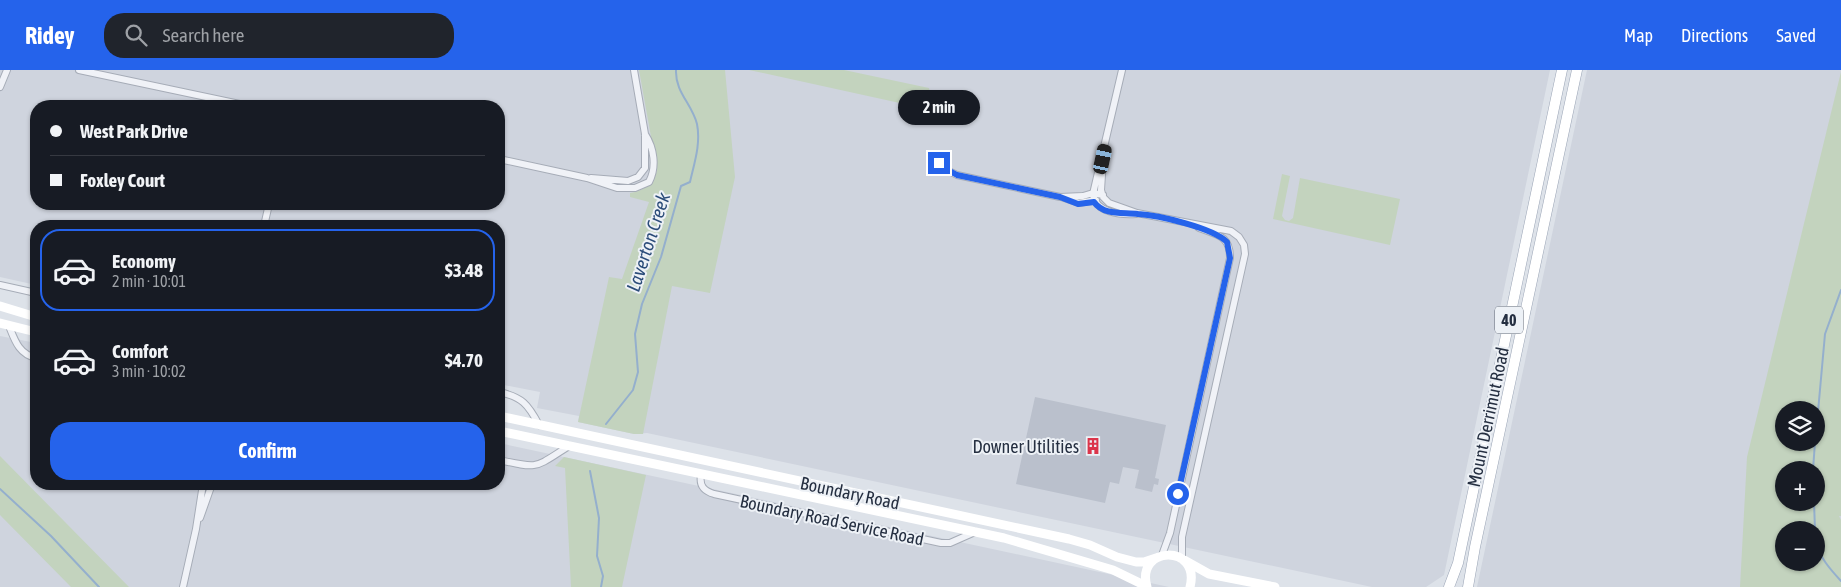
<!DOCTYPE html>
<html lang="en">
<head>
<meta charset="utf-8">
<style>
  :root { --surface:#171b24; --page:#20242c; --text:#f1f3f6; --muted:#9ea1a6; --line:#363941; --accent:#2563eb }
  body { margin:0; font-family:"Asap Condensed",sans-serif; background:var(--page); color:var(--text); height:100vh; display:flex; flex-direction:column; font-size:19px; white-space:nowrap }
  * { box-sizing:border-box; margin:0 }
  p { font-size:16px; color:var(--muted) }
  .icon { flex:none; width:28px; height:28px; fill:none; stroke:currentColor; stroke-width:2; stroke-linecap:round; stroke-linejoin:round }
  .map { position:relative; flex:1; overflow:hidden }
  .sheet { position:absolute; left:30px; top:150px; width:475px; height:270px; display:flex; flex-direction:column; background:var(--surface); border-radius:20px; box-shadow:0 1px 4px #0004 }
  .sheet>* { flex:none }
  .banner { position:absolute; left:30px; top:30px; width:475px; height:110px; border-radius:20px; box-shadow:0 1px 4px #0004; display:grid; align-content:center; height:110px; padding:0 20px; background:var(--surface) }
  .buttons { position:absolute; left:1775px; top:331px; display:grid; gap:10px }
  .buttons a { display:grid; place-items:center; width:50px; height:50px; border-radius:50%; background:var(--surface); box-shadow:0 1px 4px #0004; font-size:25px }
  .end { position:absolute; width:22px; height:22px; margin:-11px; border:6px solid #2563eb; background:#fff; box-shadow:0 0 0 2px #fff }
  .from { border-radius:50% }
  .bubble { position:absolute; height:35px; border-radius:18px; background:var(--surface); box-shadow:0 1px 4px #0004; font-size:16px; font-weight:700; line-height:35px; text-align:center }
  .car { position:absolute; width:15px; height:30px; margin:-15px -8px; border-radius:6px; box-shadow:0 0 4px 1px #0007; background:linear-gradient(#222 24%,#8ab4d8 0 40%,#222 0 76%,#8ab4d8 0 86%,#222 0) }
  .banner b { display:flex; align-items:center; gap:18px; height:48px; font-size:19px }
  .banner b+b { border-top:1px solid var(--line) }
  .banner i { width:12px; height:12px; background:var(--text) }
  ul { padding:9px 0 0; list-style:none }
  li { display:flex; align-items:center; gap:15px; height:82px; margin:0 10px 8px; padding:0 10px; border:2px solid transparent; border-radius:20px }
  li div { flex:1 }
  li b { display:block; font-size:19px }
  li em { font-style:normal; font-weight:700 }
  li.selected { border-color:var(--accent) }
  li>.icon { width:45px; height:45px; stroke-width:1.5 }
  .action { display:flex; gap:10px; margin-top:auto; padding:10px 20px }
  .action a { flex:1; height:58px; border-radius:20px; background:var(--accent); color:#fff; font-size:20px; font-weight:700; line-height:58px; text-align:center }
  header { display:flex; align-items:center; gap:30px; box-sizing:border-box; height:70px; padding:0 25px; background:var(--accent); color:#fff }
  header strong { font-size:24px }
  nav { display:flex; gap:28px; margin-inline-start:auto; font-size:18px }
  .search { width:350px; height:45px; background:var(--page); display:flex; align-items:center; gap:12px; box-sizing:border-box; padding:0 18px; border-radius:20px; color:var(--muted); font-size:19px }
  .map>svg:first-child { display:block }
  .built { fill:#cfd4de; fill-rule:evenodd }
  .green { fill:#c3d3be; fill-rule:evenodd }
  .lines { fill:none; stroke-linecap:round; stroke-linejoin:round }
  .stream { stroke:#94afcd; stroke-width:2 }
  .building { fill:#bac0cc }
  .minor-casing { stroke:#a6acb7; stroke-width:8 }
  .primary-casing { stroke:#9ba5b6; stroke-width:11 }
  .minor { stroke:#f0f2f7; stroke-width:6 }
  .secondary { stroke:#fff; stroke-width:9 }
  .primary { stroke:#fff; stroke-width:10 }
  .route { stroke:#2563eb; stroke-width:6 }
  .labels { text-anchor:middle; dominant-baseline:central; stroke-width:4; stroke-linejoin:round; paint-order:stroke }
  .shield { fill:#edf1f6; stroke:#616977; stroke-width:1 }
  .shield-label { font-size:16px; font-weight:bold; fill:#252f41 }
  .street-label { font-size:18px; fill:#252f41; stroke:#edf1f6 }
  .poi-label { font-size:18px; fill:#252f41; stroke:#edf1f6; text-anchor:end }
  .water-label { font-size:19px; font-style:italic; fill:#2b4c79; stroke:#edf1f6 }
</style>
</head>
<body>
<header>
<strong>Ridey</strong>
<div class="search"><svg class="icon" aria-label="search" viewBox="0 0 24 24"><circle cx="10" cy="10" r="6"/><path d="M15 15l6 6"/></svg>Search here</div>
<nav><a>Map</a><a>Directions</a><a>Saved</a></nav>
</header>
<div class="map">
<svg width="1841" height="517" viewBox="0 0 1841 517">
  <rect width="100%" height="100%" fill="#dde2e9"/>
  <!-- built -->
  <path class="built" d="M0,0H1550L1444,505L1426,517H1372L647,363L634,364L578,352L579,346L537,338L540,322L499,314V156H36V215L0,207ZM36,36H499V134H36Z
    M1587,0H1841V517H1477ZM1784,340H1816V372H1784ZM1784,400H1816V432H1784ZM1784,460H1816V492H1784Z
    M0,266L36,273V414H499V373L1169,517H0Z"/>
  <!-- green -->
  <path class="green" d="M639,0H725L735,107L710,223L672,216L643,364H634L578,352L609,207L622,209L649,132L630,127V123C644,121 654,113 657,100Z
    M749,0H844L929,18L930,23L927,39Z
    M1841,2V446H1839L1841,450V517H1740L1747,387ZM1784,340H1816V372H1784ZM1784,400H1816V432H1784ZM1784,460H1816V492H1784Z
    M1282,104L1290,106L1282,146L1285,150L1289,151L1293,148L1300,108L1400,129L1390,175L1273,149Z
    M0,386L129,517H71L0,445Z
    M564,387L646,405L622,517H571L565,398L555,396Z"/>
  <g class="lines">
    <!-- stream -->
    <path class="stream" d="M606,354L633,320L638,302L635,264L642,234L661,187L681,116L690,112C694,94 701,74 697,54C692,34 675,22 676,0
      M1816,364L1825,264L1841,220
      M1813,400L1815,372
      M590,401L599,448L597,486L603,506L601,517
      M0,419L51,466L99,517
      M1814,432L1815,460
      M1816,471C1819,487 1830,499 1841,511"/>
  </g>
  <!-- building -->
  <path class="building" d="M1035,327L1166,355L1155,408L1159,409L1158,415L1154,414L1152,422L1135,418L1139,400L1123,397L1119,414L1110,412L1105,433L1016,414Z"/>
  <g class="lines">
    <!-- minor casing -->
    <g class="minor-casing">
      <path id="minor" d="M79,0L249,36
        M1122,0L1093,124C1095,143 1121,145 1136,144
        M0,17L7,0
        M246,34L270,36
        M499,89L587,108L617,118H635L649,112C657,97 654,78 645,64
        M1103,89L1101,120L1103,127L1109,133L1137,143L1231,161L1239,167L1244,175L1245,184L1182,467V489
        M939,93L947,100L957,105L1060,127L1083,126L1093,123L1103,125
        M591,108L628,111L638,107L645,98V64L634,0
        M1061,127L1079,133L1096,130
        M264,156L269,134
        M0,215L36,223
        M9,256C15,271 19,284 36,288
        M499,322C522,327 528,334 539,355
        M499,390C540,399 534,398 569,376
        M701,405C699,416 704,421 714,424L941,473H950L975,462
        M200,448L212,414
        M1162,485L1170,463L1230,188C1230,165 1217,165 1199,158
        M183,517L196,459L203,414"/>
    </g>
    <!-- primary casing -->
    <g class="primary-casing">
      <path id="primary" d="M1449,517L1458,493L1562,0
        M1468,517L1475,477L1577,0"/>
    </g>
    <!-- minor -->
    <use href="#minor" class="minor"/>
    <!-- secondary -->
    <path class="secondary" d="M0,236L36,247
      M0,253L36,262
      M499,346L1069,469L1090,475L1117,487L1136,492H1144L1159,487
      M499,361L1004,468L1113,500L1146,516
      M1184,490L1209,504L1275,517
      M1147,517C1135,475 1201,474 1190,517"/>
    <!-- primary -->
    <use href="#primary" class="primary"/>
  </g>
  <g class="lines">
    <!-- route -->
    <path class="route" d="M939,93L948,100L957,105L1060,127L1078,134L1094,132C1104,146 1123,142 1138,144C1158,145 1213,158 1227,172L1230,188L1178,424"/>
  </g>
  <!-- icons -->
  <defs>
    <g id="building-bare" transform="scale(1.35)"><path d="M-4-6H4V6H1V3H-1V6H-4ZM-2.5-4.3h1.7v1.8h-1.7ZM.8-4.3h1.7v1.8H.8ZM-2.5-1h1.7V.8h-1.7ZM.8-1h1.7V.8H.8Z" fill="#db354b" stroke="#edf1f6" stroke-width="2.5" paint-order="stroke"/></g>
  </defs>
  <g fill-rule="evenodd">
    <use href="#building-bare" x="1093" y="376"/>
  </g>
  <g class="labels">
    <!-- shield labels -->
    <rect class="shield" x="1495" y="236.5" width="28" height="27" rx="4"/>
    <g class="shield-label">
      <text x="1509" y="250">40</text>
    </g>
    <!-- street labels -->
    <g class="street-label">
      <text transform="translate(1488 347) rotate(-78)">Mount Derrimut Road</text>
      <text transform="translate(850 423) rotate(12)">Boundary Road</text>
      <text transform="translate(832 450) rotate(12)">Boundary Road Service Road</text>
    </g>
    <!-- poi labels -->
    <g class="poi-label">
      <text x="1079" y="376">Downer Utilities</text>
    </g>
    <!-- water labels -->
    <g class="water-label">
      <text transform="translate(648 172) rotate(-72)">Laverton Creek</text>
    </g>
  </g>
</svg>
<div class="buttons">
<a><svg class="icon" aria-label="layers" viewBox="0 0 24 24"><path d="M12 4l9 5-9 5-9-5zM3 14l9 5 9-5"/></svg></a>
<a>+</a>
<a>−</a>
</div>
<i class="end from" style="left:1178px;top:424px"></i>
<i class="end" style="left:939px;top:93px"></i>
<div class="bubble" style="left:898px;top:20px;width:82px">2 min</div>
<i class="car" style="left:1103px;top:89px;rotate:12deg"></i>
<div class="banner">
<b><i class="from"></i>West Park Drive</b>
<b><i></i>Foxley Court</b>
</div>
<section class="sheet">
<ul>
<li class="selected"><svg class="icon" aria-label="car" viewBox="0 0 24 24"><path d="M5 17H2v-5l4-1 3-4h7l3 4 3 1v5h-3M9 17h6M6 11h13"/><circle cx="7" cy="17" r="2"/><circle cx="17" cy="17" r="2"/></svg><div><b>Economy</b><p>2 min · 10:01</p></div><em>$3.48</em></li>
<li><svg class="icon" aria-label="car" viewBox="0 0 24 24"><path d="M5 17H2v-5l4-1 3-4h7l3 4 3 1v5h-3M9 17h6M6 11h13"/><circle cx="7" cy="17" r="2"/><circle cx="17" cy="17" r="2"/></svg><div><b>Comfort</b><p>3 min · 10:02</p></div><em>$4.70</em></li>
</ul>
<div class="action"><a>Confirm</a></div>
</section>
</div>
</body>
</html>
